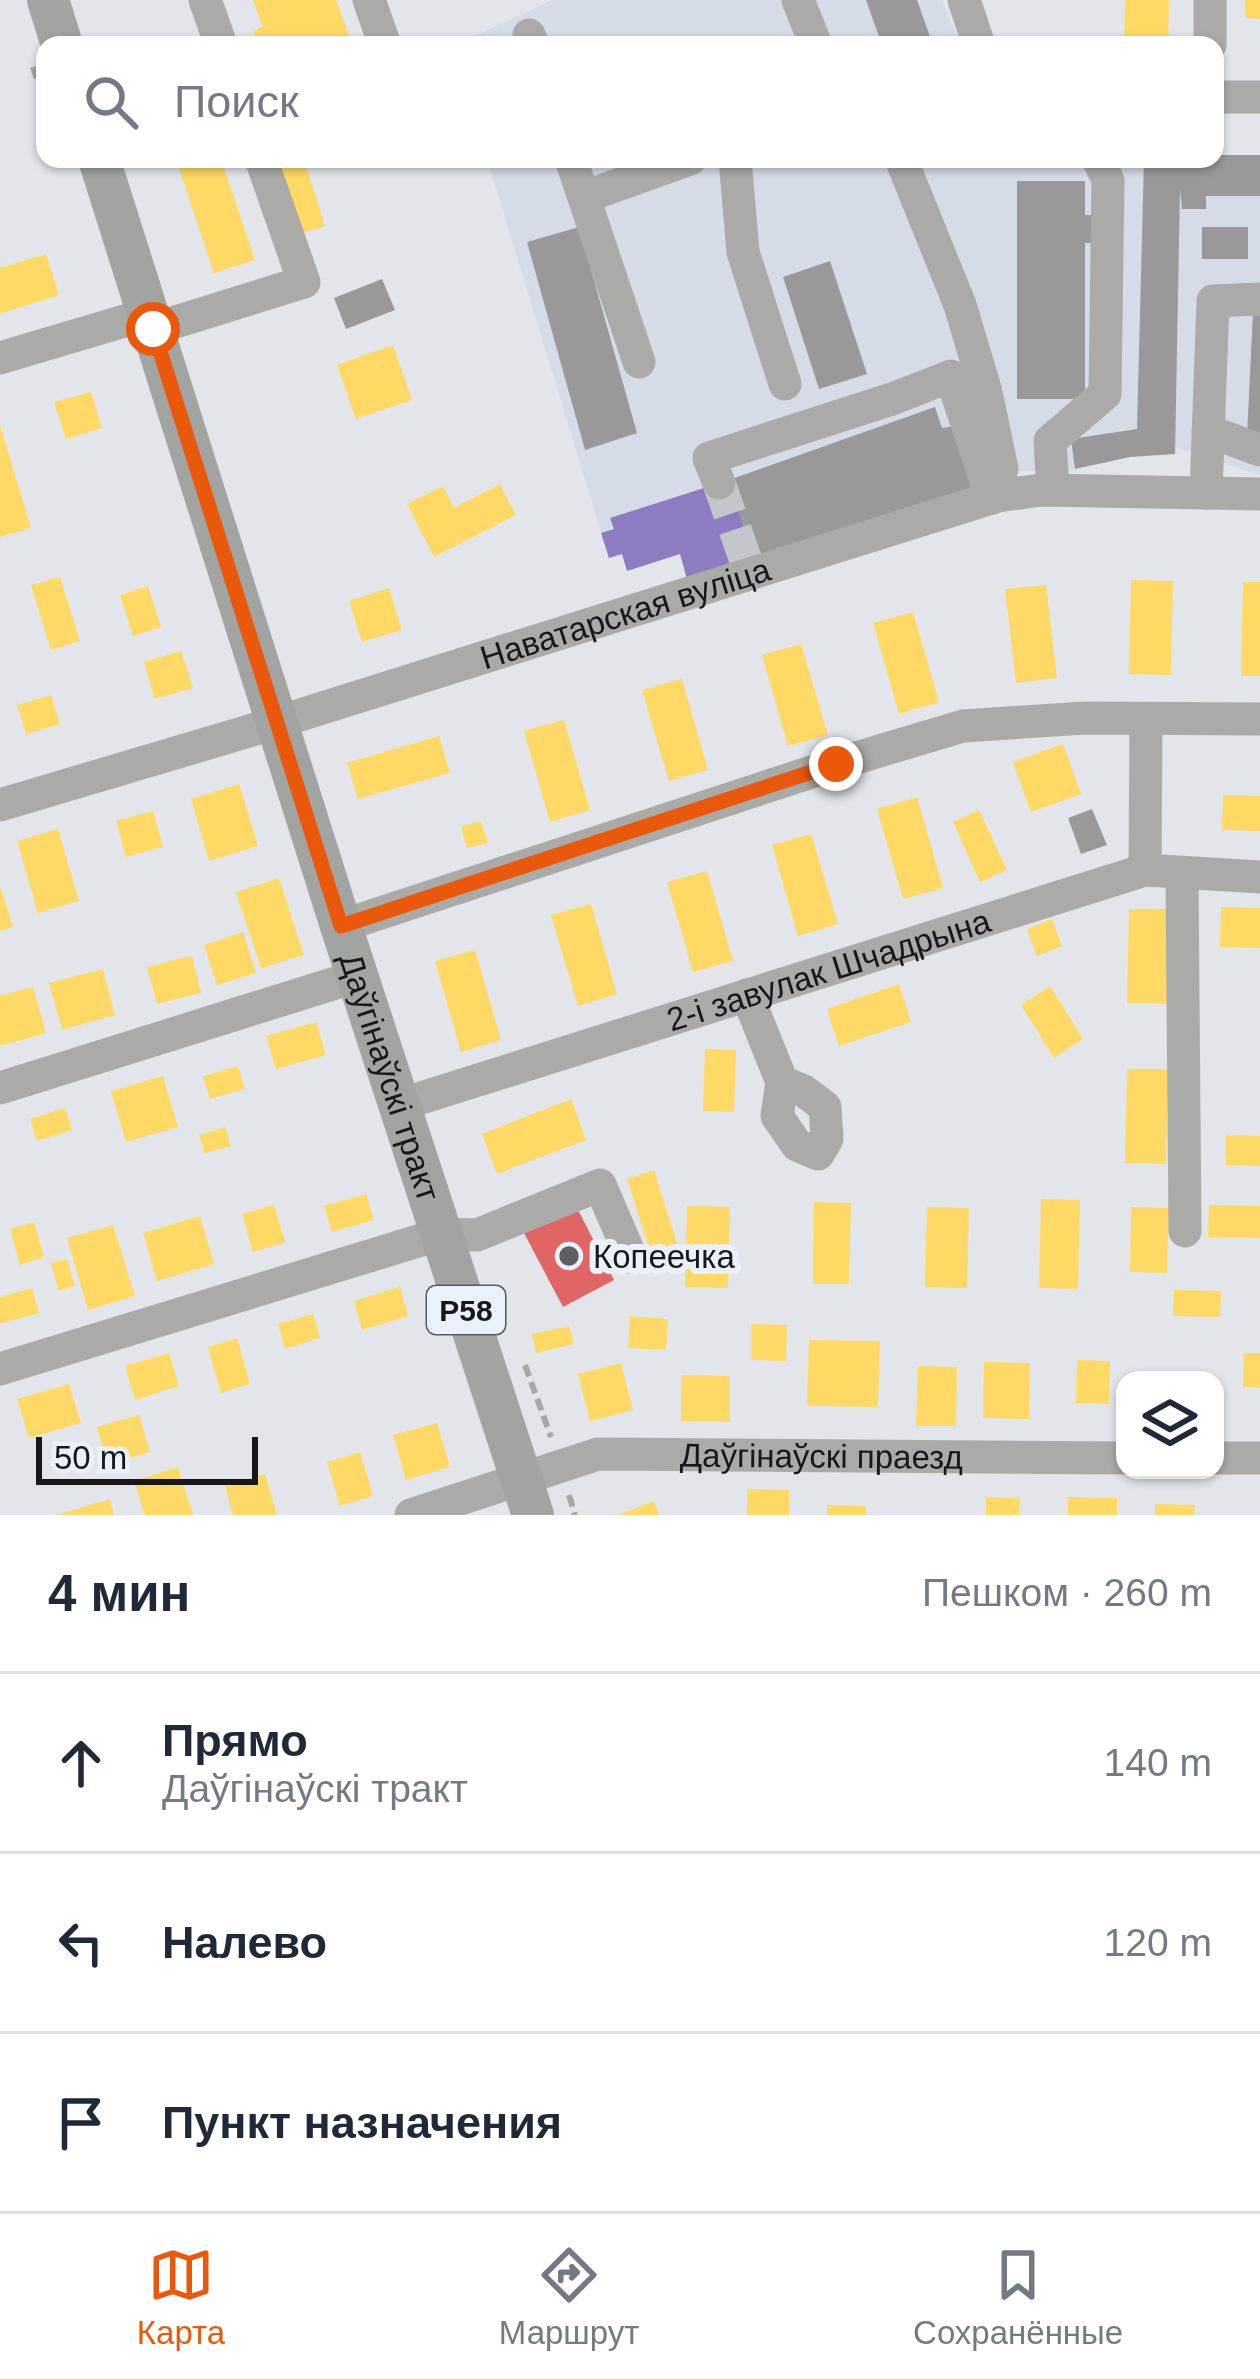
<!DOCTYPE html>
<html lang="ru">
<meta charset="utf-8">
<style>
:root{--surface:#fff;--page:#f6f6f7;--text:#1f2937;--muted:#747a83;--line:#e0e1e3;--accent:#ea580c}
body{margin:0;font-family:Arial,sans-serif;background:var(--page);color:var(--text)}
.controls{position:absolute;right:36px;bottom:36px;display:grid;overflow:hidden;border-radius:24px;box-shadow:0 3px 9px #0004}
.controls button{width:108px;height:108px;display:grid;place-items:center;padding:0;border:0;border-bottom:3px solid var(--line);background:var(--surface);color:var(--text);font:60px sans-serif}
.scale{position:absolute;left:36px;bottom:30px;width:222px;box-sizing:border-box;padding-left:12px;border:6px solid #16181b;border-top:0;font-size:33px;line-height:42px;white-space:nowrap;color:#16181b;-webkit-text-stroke:9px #ebf1fb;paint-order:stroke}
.stop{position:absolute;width:36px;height:36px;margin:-27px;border:9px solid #ea580c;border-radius:50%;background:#fff}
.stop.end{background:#ea580c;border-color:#fff;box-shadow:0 3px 12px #0008}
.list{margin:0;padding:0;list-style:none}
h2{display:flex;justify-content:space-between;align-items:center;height:156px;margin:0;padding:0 48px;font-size:51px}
h2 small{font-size:39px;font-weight:400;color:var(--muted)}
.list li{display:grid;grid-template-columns:78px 1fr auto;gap:36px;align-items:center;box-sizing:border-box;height:180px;padding:0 48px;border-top:3px solid var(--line)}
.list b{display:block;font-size:45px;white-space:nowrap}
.list p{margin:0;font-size:39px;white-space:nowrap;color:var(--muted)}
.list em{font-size:39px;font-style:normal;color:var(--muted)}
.icon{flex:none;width:66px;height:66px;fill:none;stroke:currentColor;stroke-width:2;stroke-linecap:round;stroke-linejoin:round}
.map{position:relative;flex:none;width:1260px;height:1515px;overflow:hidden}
.search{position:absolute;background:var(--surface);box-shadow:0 3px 9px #0004;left:36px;right:36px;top:36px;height:132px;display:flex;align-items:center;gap:30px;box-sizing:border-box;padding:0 42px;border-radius:24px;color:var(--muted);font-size:45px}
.sheet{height:696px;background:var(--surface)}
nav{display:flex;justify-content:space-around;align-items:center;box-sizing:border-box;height:168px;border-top:3px solid var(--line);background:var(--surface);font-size:33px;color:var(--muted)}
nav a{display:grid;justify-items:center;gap:6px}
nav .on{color:var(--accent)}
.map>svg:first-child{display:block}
.built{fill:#d5dce8}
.homes{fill:#ffd966}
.shops{fill:#e06666}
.offices{fill:#8e7cc3}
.industry{fill:#999}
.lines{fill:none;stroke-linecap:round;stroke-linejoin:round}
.minor-tunnel{stroke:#c3c6cb;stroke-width:33;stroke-dasharray:33 16;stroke-linecap:butt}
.path{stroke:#a6a8a8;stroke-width:6;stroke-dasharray:12 6;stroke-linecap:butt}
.minor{stroke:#aaaaa9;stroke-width:33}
.major{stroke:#a2a4a2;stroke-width:42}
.route{stroke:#ea580c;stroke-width:15}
.poi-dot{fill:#5d6063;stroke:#ebf1fb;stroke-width:4.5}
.labels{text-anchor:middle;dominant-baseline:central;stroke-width:12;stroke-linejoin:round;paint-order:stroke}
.shield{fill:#ebf1fb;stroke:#56595e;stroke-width:3}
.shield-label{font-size:30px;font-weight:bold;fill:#16181b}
.street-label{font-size:33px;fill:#16181b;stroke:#ebf1fb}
.poi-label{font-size:33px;fill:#16181b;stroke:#ebf1fb;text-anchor:start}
</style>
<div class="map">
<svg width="1260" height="1515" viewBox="0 0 1260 1515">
<rect width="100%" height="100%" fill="#e2e5ea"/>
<path class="built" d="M552 0H942L960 45H456Z
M1260 156V475L1176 448 1175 454 1130 457 1075 469 1010 472 993 467 687 579 680 554 627 571 622 554 609 558 487 159H1215Z"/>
<path class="homes" d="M253 0H336L350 38 331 45H259L253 31 263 27Z
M1125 0H1169L1168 45H1124Z
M1245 0H1260V19L1245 18Z
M176 159H221L255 260 214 273Z
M279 159H304L325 226 302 233Z
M46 254 59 295 0 314V268Z
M393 345 412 400 356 419 337 365Z
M91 392 102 428 66 439 54 402Z
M0 425 31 528 0 537Z
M500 484 516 515 434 557 407 504 443 486 454 508Z
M60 577 80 641 51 650 31 585Z
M1131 580 1173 581 1171 675 1129 674Z
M1243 582H1260V676H1241Z
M1046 585 1057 678 1016 683 1005 589Z
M148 586 161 627 133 636 120 595Z
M389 588 402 630 362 642 349 601Z
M913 612 939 702 899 714 873 623Z
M801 644 828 735 788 746 762 655Z
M181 651 193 688 155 699 144 662Z
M682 679 708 770 669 781 642 690Z
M51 695 60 724 26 734 17 705Z
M564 720 590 810 550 822 524 731Z
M439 736 450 773 358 799 347 763Z
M1063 744 1081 794 1031 812 1013 762Z
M239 784 258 846 209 861 191 799Z
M1223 795 1260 796V831L1222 830Z
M917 797 943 888 903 899 877 809Z
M979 810 1007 870 980 882 953 822Z
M153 811 163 847 126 857 116 821Z
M481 821 488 843 467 848 461 827Z
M58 829 79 901 38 913 17 841Z
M811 834 838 924 798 936 772 845Z
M707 871 733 961 693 972 667 882Z
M279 878 304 955 261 968 236 892Z
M0 886 13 927 0 931Z
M591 904 617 994 578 1006 551 915Z
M1221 907 1260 908V948L1220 947Z
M1129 909H1171L1169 1004 1127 1003Z
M1052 919 1062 946 1037 956 1027 929Z
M243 932 256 973 217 985 204 945Z
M475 950 501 1040 461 1052 435 961Z
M192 956 201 993 157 1004 147 967Z
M103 969 115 1015 62 1030 49 983Z
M899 984 911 1022 839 1046 827 1009Z
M1050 986 1083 1039 1054 1058 1021 1005Z
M33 987 46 1033 0 1046V996Z
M316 1022 326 1055 276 1069 266 1036Z
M705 1049 736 1050 734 1112 703 1111Z
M238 1066 245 1089 210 1099 203 1076Z
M1127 1069H1168L1166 1164 1125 1163Z
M163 1076 178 1127 126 1142 111 1091Z
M571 1099 586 1140 497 1174 482 1134Z
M65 1108 72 1130 37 1141 30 1119Z
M225 1127 231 1146 205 1153 199 1135Z
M1226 1135 1260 1136V1166L1226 1165Z
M654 1170 679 1249 652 1257 627 1179Z
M366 1194 374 1220 332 1232 324 1206Z
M1041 1199 1080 1200 1078 1289 1039 1288Z
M814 1202 851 1203 849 1284H813Z
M274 1205 285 1242 253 1252 242 1214Z
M1209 1205 1260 1206V1238L1208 1237Z
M687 1206 730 1207 728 1288 685 1287Z
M927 1207 969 1208 967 1288 925 1287Z
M1131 1207 1169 1208 1167 1273 1130 1272Z
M200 1216 214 1264 157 1281 143 1233Z
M34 1222 44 1257 20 1265 10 1229Z
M113 1225 135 1296 88 1310 67 1238Z
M67 1259 75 1286 59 1291 51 1263Z
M400 1287 408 1316 362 1330 354 1301Z
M32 1288 39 1313 0 1324V1297Z
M1174 1290 1221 1291 1220 1317 1173 1316Z
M313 1314 320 1338 285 1349 278 1324Z
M630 1316 668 1319 666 1350 628 1348Z
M751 1324 787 1325 786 1361 751 1360Z
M569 1326 574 1344 536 1353 532 1334Z
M237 1338 250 1384 221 1393 208 1347Z
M809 1340 880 1341 878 1407 807 1406Z
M169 1353 179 1386 135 1400 125 1366Z
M1244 1353H1260V1388L1243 1387Z
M1077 1360 1110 1361 1109 1404 1076 1403Z
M984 1362 1030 1363 1029 1419 983 1418Z
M621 1363 633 1410 590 1421 578 1374Z
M918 1366 957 1367 956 1426H916Z
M681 1375 730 1376V1422L681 1421Z
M69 1384 81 1423 29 1438 17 1399Z
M139 1415 150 1452 108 1464 97 1427Z
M437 1423 450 1467 406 1480 393 1435Z
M360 1452 373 1496 340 1506 327 1462Z
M178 1467 193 1515H145L134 1481Z
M265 1474 277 1515H233L225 1486Z
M747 1489 789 1490V1515H747Z
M986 1497 1020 1498 1019 1515H986Z
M1068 1497 1117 1498V1515H1068Z
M110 1499 114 1515H60V1514Z
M654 1501 659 1515H618Z
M1155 1504 1195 1505 1194 1515H1155Z
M827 1505 866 1506V1515H827Z"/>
<path class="shops" d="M576 1206 614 1280 563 1307 524 1233Z"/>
<path class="offices" d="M729 480 754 558 687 579 680 554 627 571 622 554 609 558 601 533 614 529 610 518Z"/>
<path class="industry" d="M866 0H917L933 45H882Z
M1215 155H1260V196H1206V209H1182L1180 189 1175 454 1130 457 1075 469 1071 439 1137 429 1144 159H1215Z
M1017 181H1085V215H1097V243H1085V399H1017Z
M579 227 637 433 585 450 527 242Z
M1202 227H1248V259H1202Z
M830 261 867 374 819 389 783 277Z
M382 279 395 310 346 329 334 298Z
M1253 312H1260V436H1247Z
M935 407 942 428 955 426 975 487 754 558 729 480Z
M1092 809 1107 845 1081 854 1068 818Z"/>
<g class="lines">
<path class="minor-tunnel" d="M719 483 746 561"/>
<path class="path" d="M33 67 45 103
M525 1365 551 1437
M569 1495 575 1515"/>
<g class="minor">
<path d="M205 0 221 45"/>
<path d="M369 0 385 45"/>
<path d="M798 0 816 45"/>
<path d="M964 0 979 45"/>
<path d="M1210 0V45"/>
<path d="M529 35 533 45"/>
<path d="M1215 97H1260"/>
<path d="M571 159 639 362"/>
<path d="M735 159 743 252 785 384"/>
<path d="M901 159 960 305 986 392 1002 469"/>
<path d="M584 197 690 159"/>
<path d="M153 329 304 282 261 159"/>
<path d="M0 358 148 314"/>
<path d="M1208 431 1260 450"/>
<path d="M719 483 709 458 892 399 951 376 992 498"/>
<path d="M1053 490 1050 441 1105 394 1108 180 1098 159"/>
<path d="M1206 493 1213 301 1260 299"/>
<path id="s1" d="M0 805 249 731 998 496 1041 490 1260 494"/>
<path d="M1145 870 1146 719"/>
<path d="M1182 875 1185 1231"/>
<path d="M341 926 836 764 963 726 1085 718 1260 719"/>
<path d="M747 995 782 1082 804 1091 825 1107 827 1139 818 1154 797 1145 777 1116 782 1082"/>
<path d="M0 1088 358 976"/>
<path id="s2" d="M402 1104 1145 870 1260 877"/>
<path d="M0 1369 441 1234 477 1235 600 1185 631 1257"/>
<path d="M1215 1458H1260"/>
<path id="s3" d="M411 1515 598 1454 1125 1458"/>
</g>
<g class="major">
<path d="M48 0 62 45"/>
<path id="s4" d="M99 159 341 926 533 1515"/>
</g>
</g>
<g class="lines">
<path class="route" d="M153 329 341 926 836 764"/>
</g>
<circle class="poi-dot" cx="569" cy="1256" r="12"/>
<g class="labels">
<rect class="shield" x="427" y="1286" width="78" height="48" rx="9"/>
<g class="shield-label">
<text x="466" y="1310">Р58</text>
</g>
<g class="street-label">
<text stroke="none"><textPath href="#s1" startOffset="654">Наватарская вуліца</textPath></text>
<text stroke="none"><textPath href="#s2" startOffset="447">2-і завулак Шчадрына</textPath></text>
<text stroke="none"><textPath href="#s4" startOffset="963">Даўгінаўскі тракт</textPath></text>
<text stroke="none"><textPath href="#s3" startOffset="420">Даўгінаўскі праезд</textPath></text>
</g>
<g class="poi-label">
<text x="593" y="1256">Копеечка</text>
</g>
</g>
</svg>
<div class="controls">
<button><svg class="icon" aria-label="layers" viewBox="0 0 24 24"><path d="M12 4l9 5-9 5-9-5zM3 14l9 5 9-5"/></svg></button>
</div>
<div class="scale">50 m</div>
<div class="stop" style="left:153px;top:329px"></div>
<div class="stop end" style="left:836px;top:764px"></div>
<div class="search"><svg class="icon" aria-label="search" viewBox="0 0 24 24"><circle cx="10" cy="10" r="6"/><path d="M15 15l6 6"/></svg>Поиск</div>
</div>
<section class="sheet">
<h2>4 мин<small>Пешком · 260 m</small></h2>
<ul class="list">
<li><svg class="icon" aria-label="ahead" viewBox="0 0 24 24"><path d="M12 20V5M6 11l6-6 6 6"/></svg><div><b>Прямо</b><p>Даўгінаўскі тракт</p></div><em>140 m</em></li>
<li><svg class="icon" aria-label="left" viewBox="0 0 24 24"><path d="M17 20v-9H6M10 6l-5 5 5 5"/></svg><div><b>Налево</b></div><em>120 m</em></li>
<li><svg class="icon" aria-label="arrive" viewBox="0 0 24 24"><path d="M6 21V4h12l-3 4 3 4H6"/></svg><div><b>Пункт назначения</b></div></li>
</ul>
</section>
<nav>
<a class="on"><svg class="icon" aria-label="map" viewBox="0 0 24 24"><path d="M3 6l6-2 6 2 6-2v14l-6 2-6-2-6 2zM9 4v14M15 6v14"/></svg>Карта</a>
<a><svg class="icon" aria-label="directions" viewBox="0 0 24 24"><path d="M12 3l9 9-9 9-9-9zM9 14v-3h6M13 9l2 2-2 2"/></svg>Маршрут</a>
<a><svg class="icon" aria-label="saved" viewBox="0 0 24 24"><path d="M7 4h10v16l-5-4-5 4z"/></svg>Сохранённые</a>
</nav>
